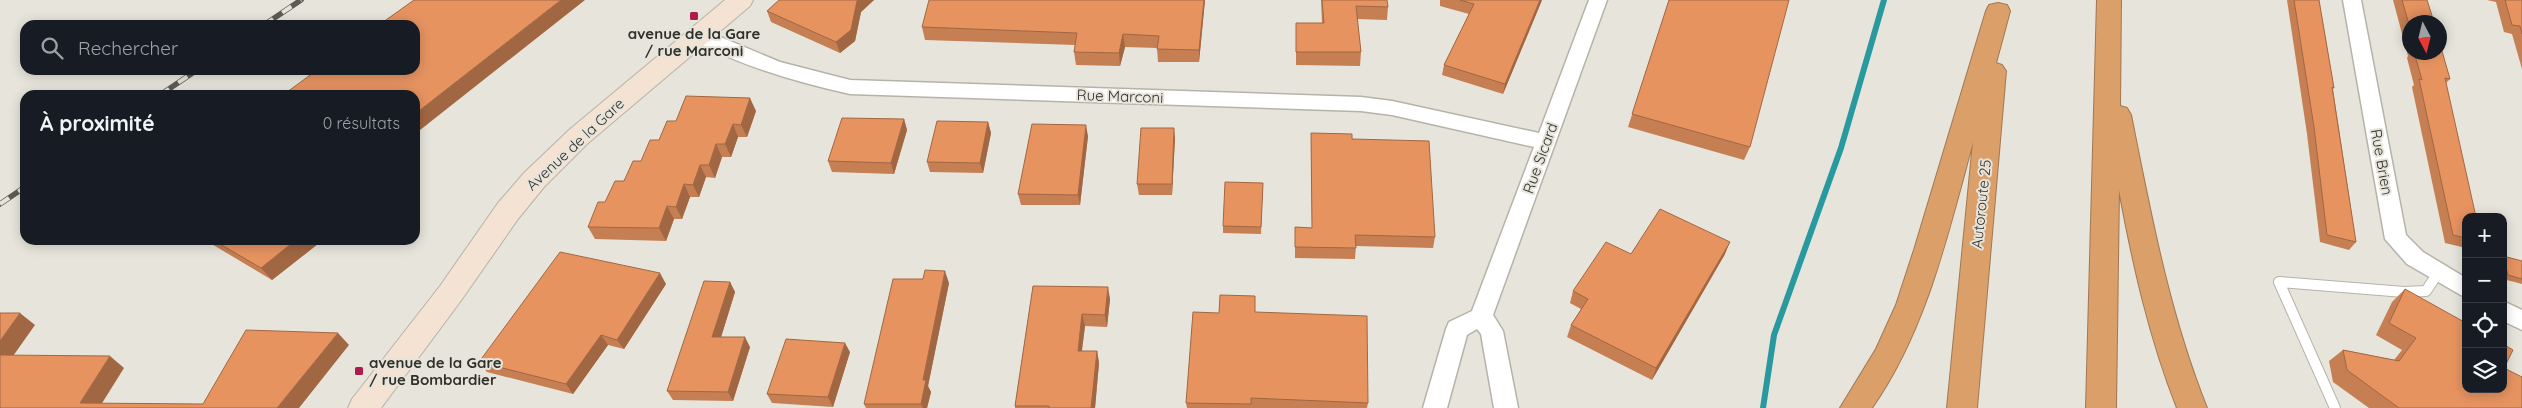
<!DOCTYPE html>
<html lang="fr">
<meta charset="utf-8">
<style>
:root{--surface:#171b24;--page:#242831;--text:#f1f3f6;--muted:#9ea1a6;--line:#363941}
body{margin:0;font-family:Quicksand,sans-serif;background:var(--page);color:var(--text)}
.controls{position:absolute;right:15px;bottom:15px;display:grid;overflow:hidden;border-radius:10px;box-shadow:0 2px 12px #0003}
.controls button{width:45px;height:45px;display:grid;place-items:center;padding:0;border:0;border-bottom:1px solid var(--line);background:var(--surface);color:var(--text);font:25px sans-serif}
.compass{position:absolute;left:2402px;top:15px;width:45px;height:45px;border-radius:50%;background:var(--surface);box-shadow:0 2px 12px #0003;rotate:173deg}
.list{margin:0;padding:0;list-style:none}
h2{display:flex;justify-content:space-between;align-items:center;height:65px;margin:0;padding:0 20px;font-size:21px}
h2 small{font-size:16px;font-weight:400;color:var(--muted)}
.icon{flex:none;width:28px;height:28px;fill:none;stroke:currentColor;stroke-width:2;stroke-linecap:round;stroke-linejoin:round}
.map{position:relative;flex:none;width:2522px;height:408px;overflow:hidden}
.search{position:absolute;background:var(--surface);box-shadow:0 2px 12px #0003;left:20px;top:20px;width:400px;height:55px;display:flex;align-items:center;gap:12px;box-sizing:border-box;padding:0 18px;border-radius:15px;color:var(--muted);font-size:19px}
.panel{position:absolute;background:var(--surface);box-shadow:0 2px 12px #0003;left:20px;top:90px;width:400px;height:155px;border-radius:15px}
.map>svg:first-child{display:block}
.lines{fill:none;stroke-linecap:round;stroke-linejoin:round}
.stream{stroke:#28999f;stroke-width:6}
.lane-casing{stroke:#b5b3a9;stroke-width:12}
.street-casing{stroke:#b5b3a9;stroke-width:3}
.secondary-casing{stroke:#b5b3a9;stroke-width:2}
.highway-casing{stroke:#a07854;stroke-width:2}
.lane{stroke:#fff;stroke-width:10}
.street{fill:#fff;fill-rule:evenodd}
.secondary{fill:#f4e2d2;fill-rule:evenodd}
.highway{fill:#db9f69;fill-rule:evenodd}
.rail-casing{stroke:#5c5c55;stroke-width:5.5}
.rail{stroke:#e7e5db;stroke-width:4;stroke-dasharray:11;stroke-linecap:butt}
.wall{fill:#c67e53}
.shaded-wall{fill:#a16743}
.building{fill:#e69360;stroke:#a16743}
.poi-dot{fill:#ae1c4c;stroke:#e7e5db;stroke-width:2}
.labels{text-anchor:middle;dominant-baseline:central;stroke-width:4;stroke-linejoin:round;paint-order:stroke}
.poi-label{font-size:15px;font-weight:bold;fill:#31312c;stroke:#e7e5db}
.street-label{font-size:15px;fill:#31312c;stroke:#e7e5db}
</style>
<div class="map">
<svg width="2522" height="408" viewBox="0 0 2522 408">
<rect width="100%" height="100%" fill="#e7e5db"/>
<g class="lines">
<path class="stream" d="M1763 408 1774 335 1841 148 1884 0"/>
<defs>
<path id="lane" d="M2335 408 2279 282 2404 292 2426 291 2438 273"/>
<path id="street" d="M1589 0H1607L1493 315 1503 331 1518 408H1494L1481 334 1477 329 1467 335 1447 408H1423L1446 329 1449 322 1472 311 1534 147 1392 115 1361 111 850 94C795 82 742 66 692 40L689 35 692 30 699 28 780 62 850 80 1361 97 1392 101 1539 133Z
M2343 0H2361L2406 235 2423 252 2466 278V298L2407 264 2385 239Z
M2503 301 2522 310V330L2503 321Z"/>
<path id="secondary" d="M725 0H753L750 6 587 144 544 187 518 219 460 302 381 408H348L352 399 440 286 498 203 524 173 569 130Z"/>
<path id="highway" d="M2097 0H2121L2120 106 2127 108 2131 115C2151 215 2169 313 2207 408H2177C2149 337 2133 265 2119 190L2116 408H2086Z
M1998 3 2007 5 2010 11 1996 63 2002 65 2006 71 1977 408H1947L1973 142C1948 233 1927 329 1872 408H1840L1876 349 1896 305 1914 250 1986 11 1989 5Z"/>
</defs>
<use href="#lane" class="lane-casing"/>
<use href="#street" class="street-casing"/>
<use href="#secondary" class="secondary-casing"/>
<use href="#highway" class="highway-casing"/>
<use href="#lane" class="lane"/>
<use href="#street" class="street"/>
<use href="#secondary" class="secondary"/>
<use href="#highway" class="highway"/>
<defs>
<path id="rail" d="M264 25 301 0
M160 95 197 70
M0 204 25 187"/>
</defs>
<use href="#rail" class="rail-casing"/>
<use href="#rail" class="rail"/>
</g>
<path class="wall" d="M779 0H874L861 12 855 41 840 53 771 22 767 11Z
M1205 0 1199 62H1158L1157 48 1125 47 1120 66 1076 65 1074 52 1075 45 925 40 922 27Z
M1321 0H1387L1388 7 1387 20 1357 19 1361 52 1360 66 1296 65V23H1322Z
M1440 0H1542L1503 94 1442 75 1444 65 1469 14 1440 6Z
M1669 0 1750 147 1744 160 1628 127Z
M2287 0H2319L2334 88 2333 89 2356 242 2349 250 2320 242 2307 134Z
M2393 0H2427L2410 22V52H2440L2450 79 2446 83 2466 217V248L2445 243 2412 87 2414 85 2407 58 2408 56Z
M2487 0H2522V69L2512 34 2504 32 2496 2Z
M756 111 747 137H738L731 157H722L715 178 706 177 699 197H690L682 219H674L666 241 595 239 588 227 605 202 659 140Z
M904 119 907 130 894 174 832 172 828 161Z
M988 122 991 133 983 173 930 172 927 162Z
M1311 133 1352 139 1435 237 1433 248 1356 246 1355 259 1295 258V227L1312 228Z
M1088 136 1080 205H1021L1018 194Z
M1175 138 1172 195H1139L1137 184Z
M1263 183 1261 234 1223 233V226Z
M205 240H323L272 280Z
M1631 254H1725L1652 380 1567 337 1571 325 1581 309 1570 303 1573 291Z
M2503 256 2522 261V284L2503 279Z
M730 282 735 292 721 337 750 347 733 401 673 400 667 391Z
M949 283 928 386 931 392 927 408H866L864 404Z
M666 284 624 349 608 345 573 394 487 372 479 362Z
M1033 286 1110 299 1107 327 1085 326 1082 351H1097L1099 363 1095 408H1015V406Z
M2405 289 2504 368 2522 408H2369L2333 382 2329 361 2343 350 2394 360 2402 350 2376 335 2392 302Z
M1255 312 1368 403 1367 408H1187L1186 403 1219 313Z
M850 352 833 407 772 403 767 394Z"/>
<path class="shaded-wall" d="M561 0H585L415 134V114Z
M858 0H874L861 12 855 41 840 53 836 42Z
M1204 0H1205L1199 62V50Z
M1540 0H1542L1503 94 1505 84Z
M1123 34 1125 47 1120 66 1119 53Z
M750 98 756 111 747 137 741 125Z
M904 119 907 130 894 174 891 163Z
M988 122 991 133 983 173 980 163Z
M733 124 738 137 731 157 725 144Z
M1086 125 1088 136 1080 205 1078 195Z
M1174 128 1175 138 1172 195V184Z
M716 144 722 157 715 178 709 165Z
M700 165 706 177 699 197 693 185Z
M684 184 690 197 682 219 676 207Z
M667 206 674 219 666 241 659 228Z
M296 240H323L272 280 261 268Z
M1730 242 1725 254 1652 380 1656 368Z
M945 271 949 283 928 386 931 392 927 408H923L921 404 923 380Z
M660 273 666 284 624 349 617 340Z
M730 282 735 292 718 347 712 337Z
M1108 287 1110 299 1107 327 1105 315Z
M20 313 35 325 6 366 0 362V341Z
M1082 314 1085 326 1080 363 1078 351Z
M338 333 349 345 299 408H277Z
M601 335 608 345 573 394 566 384Z
M745 337 750 347 733 401 728 392Z
M845 343 850 352 833 407 828 397Z
M1097 351 1099 363 1095 408H1091Z
M110 356 124 368 99 408 80 403Z"/>
<path class="building" d="M414 0H561L415 114V95H283L317 70H415V25H379Z
M779 0H858L857 1 851 30 836 42 767 11Z
M929 0H1204L1199 50 1157 49 1159 36 1123 34 1119 53 1074 52 1077 33 922 27Z
M1322 0H1387L1388 7 1356 6 1361 52H1296V23H1324Z
M1460 0H1540L1505 84 1444 65 1474 4Z
M1669 0H1789L1750 147 1632 114Z
M2294 0H2319L2334 88 2332 87 2356 242 2327 235 2314 127Z
M2402 0H2427L2434 22H2410V28Z
M2505 0H2522V34L2520 26 2512 25Z
M2440 44 2450 79 2445 78 2476 217H2466V238L2453 235 2419 79 2422 80 2414 52H2440Z
M686 96 750 98 741 125 733 124 725 144H716L709 165H700L693 185 684 184 676 207 667 206 659 228 588 227 598 202H605L615 181H624L633 161H641L650 140H659L667 121H676Z
M842 118 904 119 891 163 828 161Z
M937 121 988 122 980 163 927 162Z
M1032 124 1086 125 1078 195 1018 194Z
M1141 128H1174L1172 184H1137Z
M1311 133 1352 134V139L1429 141 1435 237 1355 235 1356 248 1295 247V227L1312 228Z
M1225 182 1263 183 1261 227 1223 226Z
M1660 209 1730 242 1656 368 1571 325 1588 299 1573 291 1606 242 1631 254Z
M213 240H296L261 268Z
M560 252 660 273 617 340 601 335 566 384 479 362Z
M2503 256 2522 261V279L2508 275Z
M925 270 945 271 923 380H926L921 404H864L893 279H923Z
M704 281 730 282 712 337H745L728 392 667 391Z
M1033 286 1108 287 1105 315 1082 314 1078 351H1097L1091 408H1049V406H1015Z
M2405 289 2466 323V389H2503V344L2513 350 2504 368 2522 377V408H2399L2347 370 2343 350 2399 361 2416 338 2389 323Z
M1220 295 1255 296V312L1367 316 1368 403 1251 398V404L1186 403 1193 312 1219 313Z
M0 313H20L0 341Z
M246 330 338 333 277 408H0V355L110 356 80 403 203 404Z
M786 339 845 343 828 397 767 394Z"/>
<g class="poi-dot">
<rect x="689" y="11" width="10" height="10" rx="2.5"/>
<rect x="354" y="366" width="10" height="10" rx="2.5"/>
</g>
<g class="labels">
<g class="poi-label">
<text x="694" y="33">avenue de la Gare<tspan x="694" dy="17">/ rue Marconi</tspan></text>
<text x="369" y="362" text-anchor="start">avenue de la Gare<tspan x="369" dy="17">/ rue Bombardier</tspan></text>
</g>
<g class="street-label">
<text transform="translate(1120 96) rotate(2)">Rue Marconi</text>
<text transform="translate(575 144) rotate(-43)">Avenue de la Gare</text>
<text transform="translate(1540 158) rotate(-70)">Rue Sicard</text>
<text transform="translate(2382 162) rotate(80)">Rue Brien</text>
<text transform="translate(1981 204) rotate(-84)">Autoroute 25</text>
</g>
</g>
</svg>
<div class="controls">
<button>+</button>
<button>−</button>
<button><svg class="icon" aria-label="locate" viewBox="0 0 24 24"><circle cx="12" cy="12" r="6"/><path d="M12 2v4M12 18v4M2 12h4M18 12h4"/></svg></button>
<button><svg class="icon" aria-label="layers" viewBox="0 0 24 24"><path d="M12 4l9 5-9 5-9-5zM3 14l9 5 9-5"/></svg></button>
</div>
<svg class="compass" viewBox="-18 -18 36 36"><path d="M0-13l5 13h-10z" fill="#e53935"/><path d="M0 13l5-13h-10z" fill="#9ea1a6"/></svg>
<div class="search"><svg class="icon" aria-label="search" viewBox="0 0 24 24"><circle cx="10" cy="10" r="6"/><path d="M15 15l6 6"/></svg>Rechercher</div>
<section class="panel">
<h2>À proximité<small>0 résultats</small></h2>
<ul class="list">
</ul>
</section>
</div>
